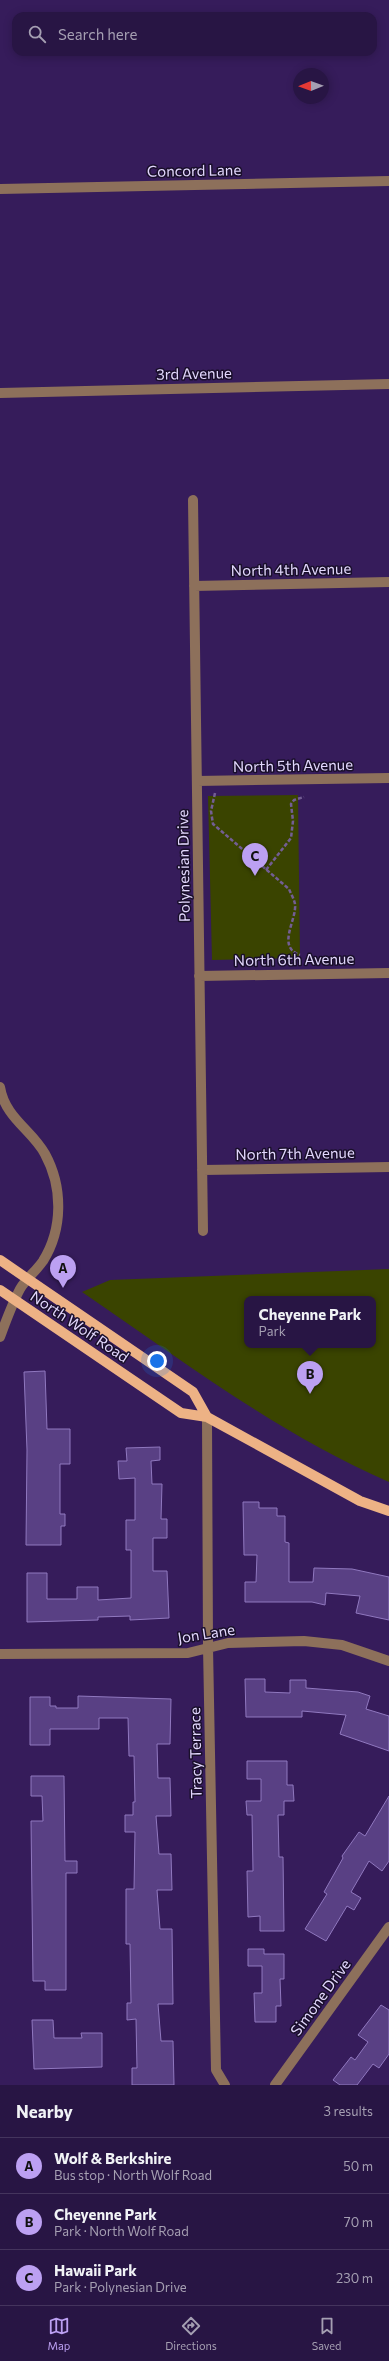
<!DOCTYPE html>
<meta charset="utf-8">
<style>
:root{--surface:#281544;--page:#301e4b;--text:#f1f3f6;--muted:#a59fb2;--line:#44345d;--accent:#bca0f2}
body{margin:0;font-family:Commissioner,sans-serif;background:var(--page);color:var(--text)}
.compass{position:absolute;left:293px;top:68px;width:36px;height:36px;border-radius:50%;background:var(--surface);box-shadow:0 2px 10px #0003;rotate:269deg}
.you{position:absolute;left:157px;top:1361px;width:14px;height:14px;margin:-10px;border:3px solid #fff;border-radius:50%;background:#1a73e8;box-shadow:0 0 0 6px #1a73e833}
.badge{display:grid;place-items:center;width:26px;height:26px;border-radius:50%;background:var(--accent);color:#111;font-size:13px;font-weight:700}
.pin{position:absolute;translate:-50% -33px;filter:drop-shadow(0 1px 2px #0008)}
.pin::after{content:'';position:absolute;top:21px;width:14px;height:12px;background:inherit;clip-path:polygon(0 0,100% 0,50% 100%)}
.popup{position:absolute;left:244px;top:1296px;width:132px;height:52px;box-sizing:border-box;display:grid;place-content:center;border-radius:8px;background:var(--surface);filter:drop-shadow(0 1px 3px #0005);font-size:13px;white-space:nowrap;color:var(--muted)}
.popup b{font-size:15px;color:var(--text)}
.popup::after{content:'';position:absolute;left:50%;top:100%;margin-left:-8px;border:8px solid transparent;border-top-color:var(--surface)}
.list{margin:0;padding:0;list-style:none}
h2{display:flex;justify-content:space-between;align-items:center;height:52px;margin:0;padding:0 16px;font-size:17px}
h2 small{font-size:13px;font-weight:400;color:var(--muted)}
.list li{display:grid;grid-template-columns:26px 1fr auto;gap:12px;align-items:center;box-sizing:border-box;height:56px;padding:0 16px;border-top:1px solid var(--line)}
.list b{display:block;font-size:15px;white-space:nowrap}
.list p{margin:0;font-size:13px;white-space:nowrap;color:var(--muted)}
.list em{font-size:13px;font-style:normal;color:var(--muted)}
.icon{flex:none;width:22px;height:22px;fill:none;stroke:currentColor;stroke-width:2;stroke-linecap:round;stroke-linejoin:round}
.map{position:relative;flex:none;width:389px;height:2085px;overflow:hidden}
.search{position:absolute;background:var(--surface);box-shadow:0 2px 10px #0003;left:12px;right:12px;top:12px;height:44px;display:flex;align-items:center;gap:10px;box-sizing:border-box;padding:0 14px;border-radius:12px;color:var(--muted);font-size:15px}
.sheet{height:220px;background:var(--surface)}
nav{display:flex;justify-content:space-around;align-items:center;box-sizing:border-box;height:56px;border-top:1px solid var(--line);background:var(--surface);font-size:11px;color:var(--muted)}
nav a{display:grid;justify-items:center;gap:2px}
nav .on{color:var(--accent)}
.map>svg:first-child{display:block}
.green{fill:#3a4400;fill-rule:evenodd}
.building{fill:#594084;stroke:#9078bf}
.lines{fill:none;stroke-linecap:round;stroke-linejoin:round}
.path{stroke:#735e94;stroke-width:2.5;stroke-dasharray:4 2;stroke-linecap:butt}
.minor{stroke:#8d705b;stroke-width:10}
.major{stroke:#edb285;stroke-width:10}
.labels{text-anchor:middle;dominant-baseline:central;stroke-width:3;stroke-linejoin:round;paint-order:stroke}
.street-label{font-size:15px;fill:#e2d7fd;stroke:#190f2a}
</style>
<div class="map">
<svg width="389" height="2085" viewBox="0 0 389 2085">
<rect width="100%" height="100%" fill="#361c5b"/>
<path class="green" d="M298 795 300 958 212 960 208 796Z
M389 1269V1482C278 1434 182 1360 82 1292L110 1280ZM247 1299H373V1345H247Z"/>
<path class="building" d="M45 1371 47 1429H70V1464H60V1514H65V1526H61V1545H26L27 1450 24 1372Z
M160 1447V1460L151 1461 152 1484H162L161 1519H167V1538H153V1571H167L169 1618 130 1620V1616L98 1617V1620L27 1622V1573H47V1599H77V1587H98V1600L131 1598V1550H126V1520H135V1478L119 1479 118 1461H127L126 1448Z
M243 1502H259V1508H277V1516H285V1542L289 1543V1582H313L314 1568 352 1569 389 1577V1620L356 1613 360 1596 326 1593 325 1605 312 1602H245V1582H256L257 1555H244Z
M245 1679H265V1692L290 1693V1680H306V1688L358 1692 370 1696 366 1709 389 1716V1751L340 1734 346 1715 302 1711V1717H246Z
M78 1696 171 1699 170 1744H157L158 1778H170L171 1816H156L159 1854H171L172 1890H157L160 1929H172L173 2004H158L161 2041H173L174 2085H132V2068H137L136 2019 127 2020V2003H131L130 1944H126V1889H134L135 1832H125V1815H133V1802H135L134 1756H129L128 1718H99V1729H50V1745H30V1697H50V1706H56V1708H78Z
M247 1761H287V1785H293L294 1801H284V1815H278L279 1857H283L284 1931H260V1916L248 1917 247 1871H253L252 1815H247L246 1801H261V1779H247Z
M31 1776H64L65 1861H77V1873H66V1990H45V1981H33L31 1821H43L42 1796H31Z
M389 1796V1861L382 1871 369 1861 351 1892 361 1898 354 1910 347 1906 326 1941 305 1929 327 1894 324 1892 343 1858 342 1856 359 1832 365 1836Z
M248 1949H264V1954H284V1979H280L281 2006H276V2022H255L254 1993H262V1966H248Z
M381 2005 389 2010V2054L379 2068 373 2064 357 2085H340L333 2080 351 2057 355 2060 368 2042 358 2035Z
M32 2020H53L54 2038H82L81 2033H102V2067L34 2069Z"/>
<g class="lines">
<path class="path" d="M215 793 211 811 213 824 289 889C291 894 294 899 295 904 297 920 276 947 300 955
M266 870 291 838 293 821 291 804 294 800 304 797"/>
<path class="minor" d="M0 189 389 181
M0 393 389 384
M193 500 203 1231
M194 586 389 582
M197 781 389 778
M199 976 389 973
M0 1087C5 1118 32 1130 45 1154 63 1187 63 1229 43 1261 36 1271 26 1279 20 1289 12 1304 6 1321 0 1337
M202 1170 389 1167
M207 1417 208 1647 216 2070 225 2085
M0 1654 188 1653 228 1643 304 1641 342 1645 389 1661
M275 2085 389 1927"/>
<path class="major" d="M0 1260 193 1392 207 1417
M0 1290 181 1413 207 1417 360 1501 389 1511"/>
</g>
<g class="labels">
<g class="street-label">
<text transform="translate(194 170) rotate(-1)">Concord Lane</text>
<text transform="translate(194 373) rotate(-1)">3rd Avenue</text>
<text transform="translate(291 569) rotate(-1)">North 4th Avenue</text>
<text transform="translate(293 765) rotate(-1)">North 5th Avenue</text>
<text transform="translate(183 866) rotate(-91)">Polynesian Drive</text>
<text transform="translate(294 959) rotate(-1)">North 6th Avenue</text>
<text transform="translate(295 1153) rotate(-1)">North 7th Avenue</text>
<text transform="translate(80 1326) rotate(34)">North Wolf Road</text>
<text transform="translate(206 1633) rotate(-9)">Jon Lane</text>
<text transform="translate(195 1753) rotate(-91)">Tracy Terrace</text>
<text transform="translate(320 1997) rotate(-54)">Simone Drive</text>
</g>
</g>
</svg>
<svg class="compass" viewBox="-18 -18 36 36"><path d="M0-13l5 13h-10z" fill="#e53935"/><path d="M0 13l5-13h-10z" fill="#a59fb2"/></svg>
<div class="you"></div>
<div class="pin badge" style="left:63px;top:1288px">A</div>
<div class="pin badge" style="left:310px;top:1394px">B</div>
<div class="popup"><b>Cheyenne Park</b>Park</div>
<div class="pin badge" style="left:255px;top:876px">C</div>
<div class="search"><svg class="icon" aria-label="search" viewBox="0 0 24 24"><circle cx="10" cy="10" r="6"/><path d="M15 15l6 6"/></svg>Search here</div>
</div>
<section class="sheet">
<h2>Nearby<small>3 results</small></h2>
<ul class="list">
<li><span class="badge">A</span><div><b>Wolf &amp; Berkshire</b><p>Bus stop · North Wolf Road</p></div><em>50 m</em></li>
<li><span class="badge">B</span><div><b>Cheyenne Park</b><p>Park · North Wolf Road</p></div><em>70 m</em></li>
<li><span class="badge">C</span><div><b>Hawaii Park</b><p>Park · Polynesian Drive</p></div><em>230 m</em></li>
</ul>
</section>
<nav>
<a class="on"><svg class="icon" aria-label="map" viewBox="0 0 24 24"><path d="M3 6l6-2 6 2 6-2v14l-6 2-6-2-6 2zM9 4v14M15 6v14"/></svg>Map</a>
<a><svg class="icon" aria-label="directions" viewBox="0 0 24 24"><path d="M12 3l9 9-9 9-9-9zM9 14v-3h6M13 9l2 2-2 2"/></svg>Directions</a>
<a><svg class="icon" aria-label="saved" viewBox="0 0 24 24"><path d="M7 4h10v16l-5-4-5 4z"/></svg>Saved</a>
</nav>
